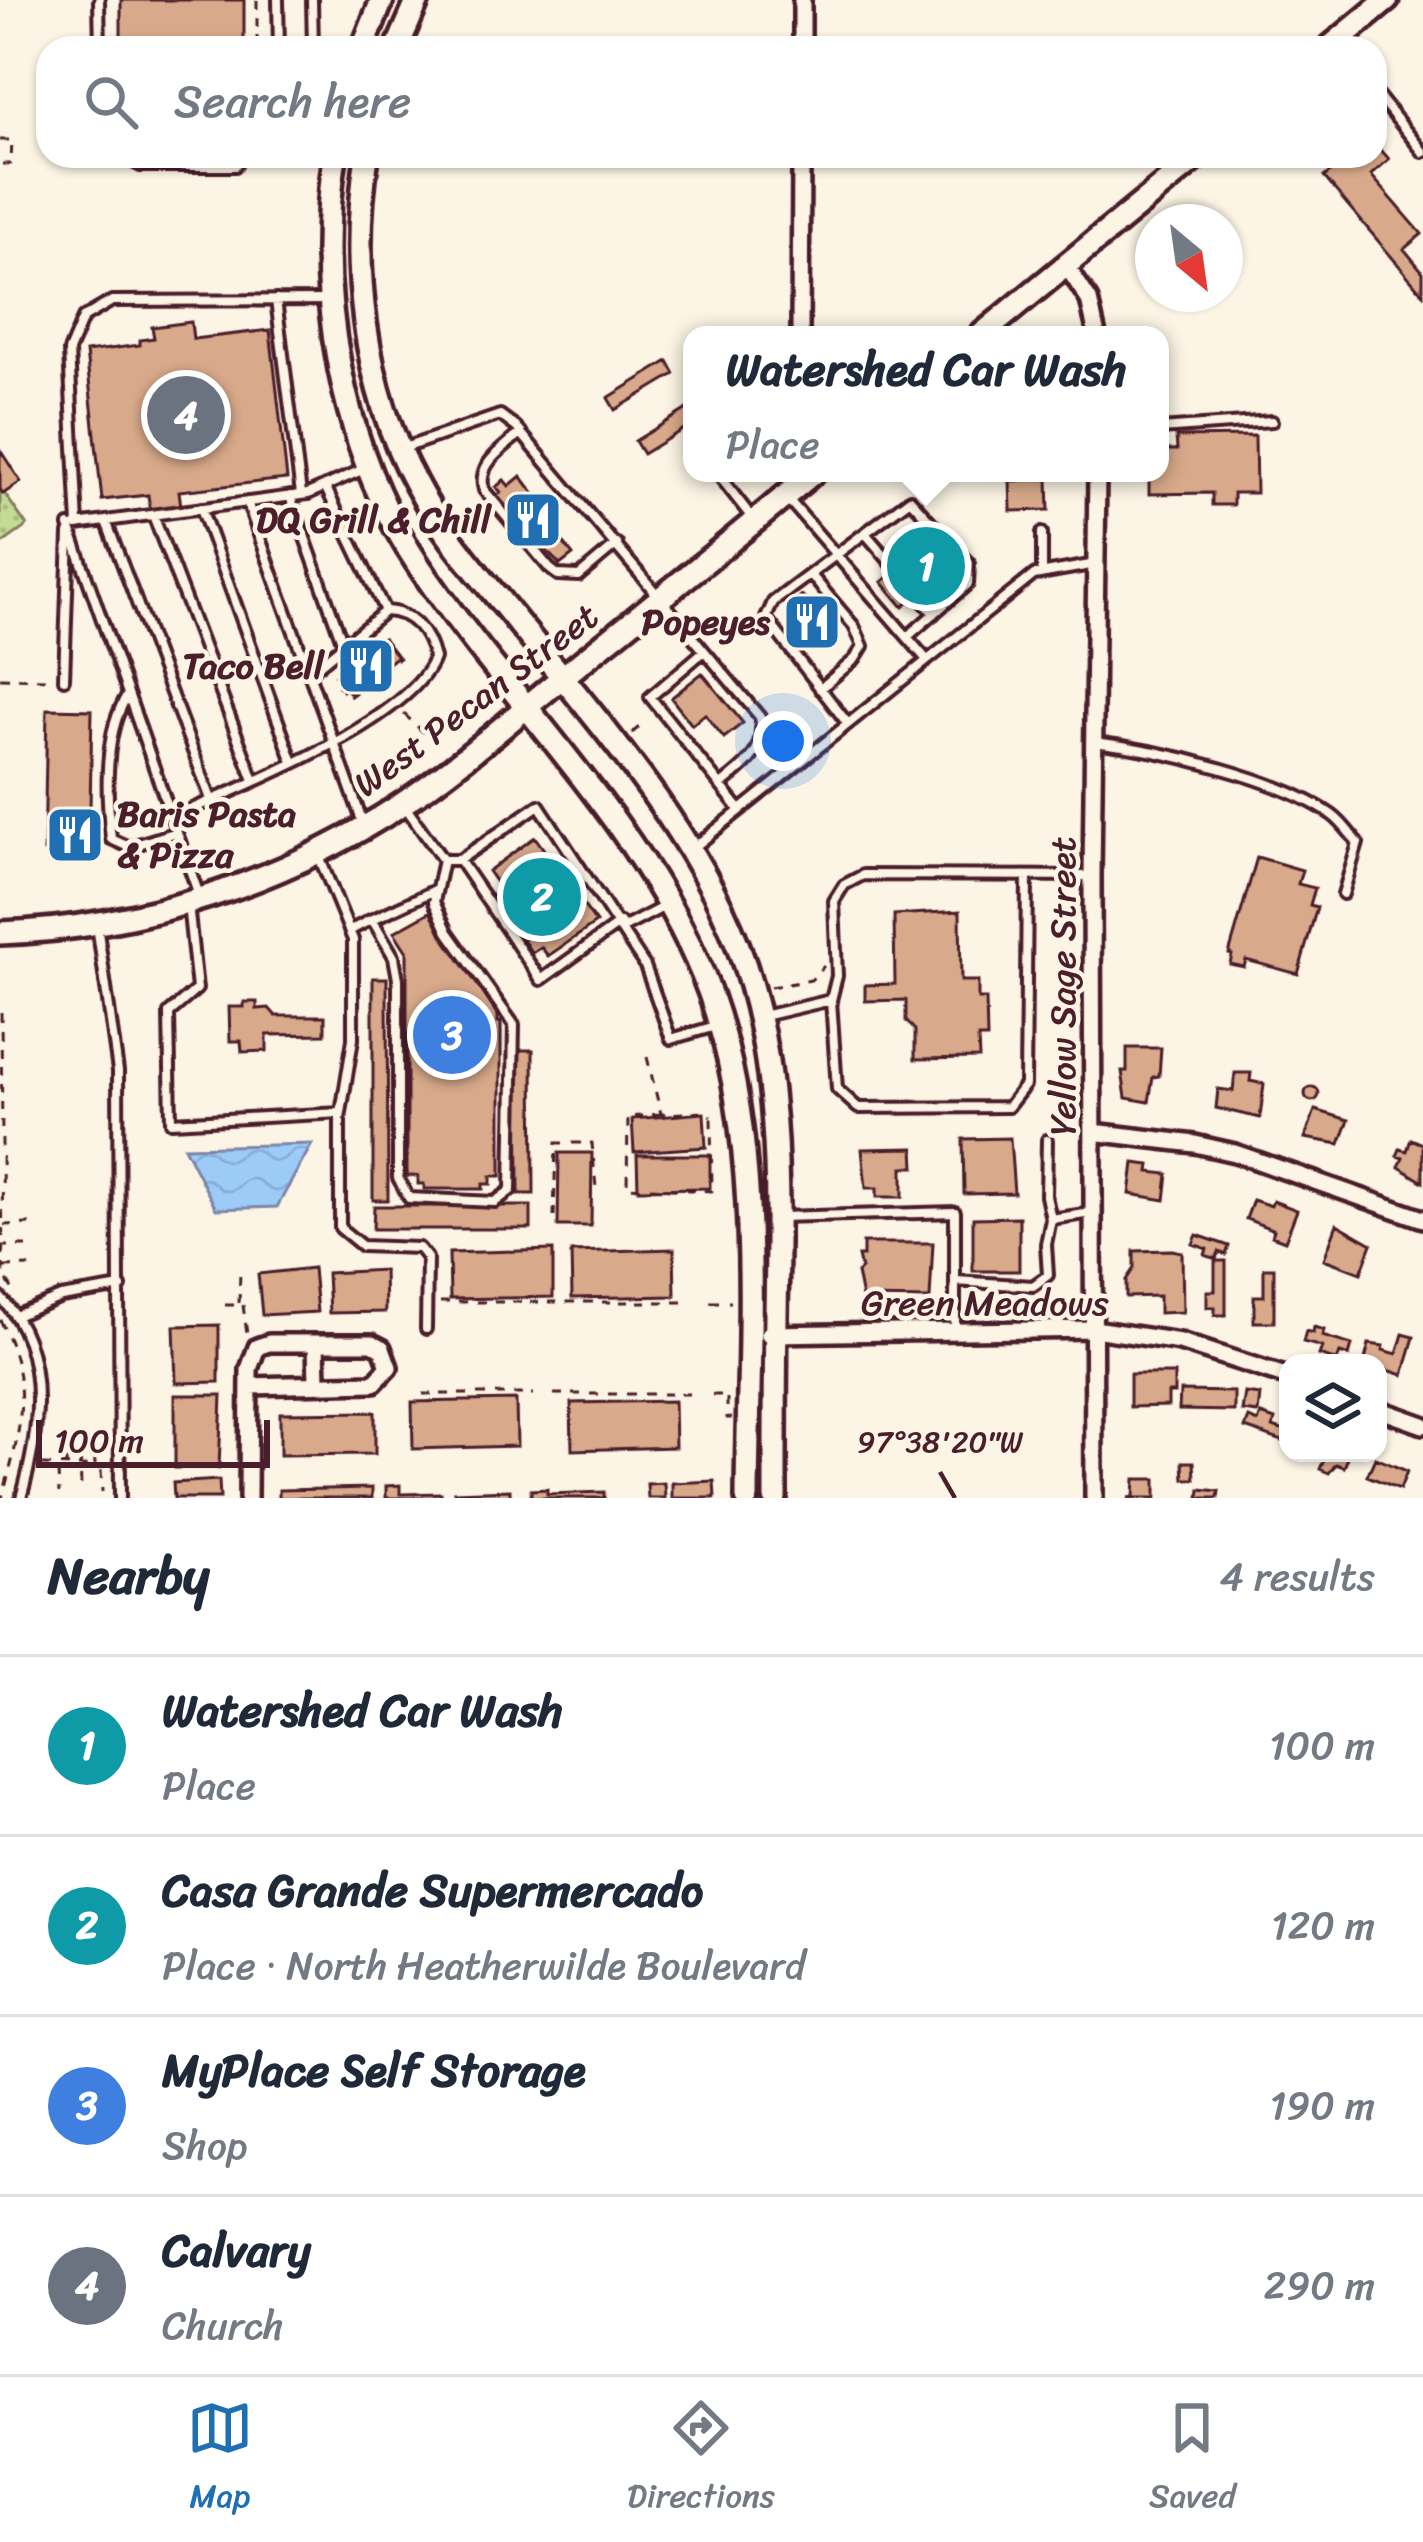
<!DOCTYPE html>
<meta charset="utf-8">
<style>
:root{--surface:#fff;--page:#f2f2f3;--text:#1f2937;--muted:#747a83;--line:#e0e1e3;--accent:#1f6fb2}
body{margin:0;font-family:Sriracha,sans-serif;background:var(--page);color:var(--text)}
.controls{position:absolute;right:36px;bottom:36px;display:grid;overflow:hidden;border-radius:24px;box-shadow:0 3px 9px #0004}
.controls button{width:108px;height:108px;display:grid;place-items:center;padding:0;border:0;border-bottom:3px solid var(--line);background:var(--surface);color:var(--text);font:60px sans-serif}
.compass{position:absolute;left:1135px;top:204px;width:108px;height:108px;border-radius:50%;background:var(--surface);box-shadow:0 3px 9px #0004;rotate:151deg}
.scale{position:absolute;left:36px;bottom:30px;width:234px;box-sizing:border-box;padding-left:12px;border:6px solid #4a1f2b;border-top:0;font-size:33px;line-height:42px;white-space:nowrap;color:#4a1f2b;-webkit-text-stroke:9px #fcf5e5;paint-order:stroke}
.you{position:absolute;left:783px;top:741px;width:42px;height:42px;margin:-30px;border:9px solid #fff;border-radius:50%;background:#1a73e8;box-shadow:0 0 0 18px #1a73e833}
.badge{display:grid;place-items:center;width:78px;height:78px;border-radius:50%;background:var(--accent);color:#fff;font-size:39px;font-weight:700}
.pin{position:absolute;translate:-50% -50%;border:6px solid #fff;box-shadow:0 3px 12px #0006}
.popup{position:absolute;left:683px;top:326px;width:486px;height:156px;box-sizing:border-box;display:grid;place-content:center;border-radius:24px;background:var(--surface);filter:drop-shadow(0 3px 9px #0005);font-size:39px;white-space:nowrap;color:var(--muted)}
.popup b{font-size:45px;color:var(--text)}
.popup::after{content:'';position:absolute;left:50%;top:100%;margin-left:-24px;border:24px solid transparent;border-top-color:var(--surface)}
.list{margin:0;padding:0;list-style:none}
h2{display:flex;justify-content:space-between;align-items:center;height:156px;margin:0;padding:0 48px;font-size:51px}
h2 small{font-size:39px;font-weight:400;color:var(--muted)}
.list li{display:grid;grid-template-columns:78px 1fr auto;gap:36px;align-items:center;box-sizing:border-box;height:180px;padding:0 48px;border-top:3px solid var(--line)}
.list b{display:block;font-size:45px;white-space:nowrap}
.list p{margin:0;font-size:39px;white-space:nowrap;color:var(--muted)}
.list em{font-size:39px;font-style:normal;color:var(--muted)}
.icon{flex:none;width:66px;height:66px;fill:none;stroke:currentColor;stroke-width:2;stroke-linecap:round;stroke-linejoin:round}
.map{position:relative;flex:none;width:1423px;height:1498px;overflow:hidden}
.search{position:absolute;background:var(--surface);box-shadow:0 3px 9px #0004;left:36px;right:36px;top:36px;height:132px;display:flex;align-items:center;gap:30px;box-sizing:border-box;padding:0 42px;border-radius:36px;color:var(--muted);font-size:45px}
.sheet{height:876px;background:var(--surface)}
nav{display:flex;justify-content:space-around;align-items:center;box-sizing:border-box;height:168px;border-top:3px solid var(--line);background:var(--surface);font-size:33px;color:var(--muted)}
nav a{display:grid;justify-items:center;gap:6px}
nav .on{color:var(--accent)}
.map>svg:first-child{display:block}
.green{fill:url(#green-dots);stroke:#867e5f;stroke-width:3}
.water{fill:url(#water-waves);stroke:#7b86a6;stroke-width:3}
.building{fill:#d8a98a;stroke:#4a1f2b;stroke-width:3}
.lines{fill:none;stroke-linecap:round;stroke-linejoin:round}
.service-casing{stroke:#4a1f2b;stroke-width:16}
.minor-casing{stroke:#4a1f2b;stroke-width:24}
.secondary-casing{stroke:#4a1f2b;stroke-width:30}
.path{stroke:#4a1f2b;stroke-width:3;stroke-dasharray:9 9;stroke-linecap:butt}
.service{stroke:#fcf5e5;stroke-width:8}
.minor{stroke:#fcf5e5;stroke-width:15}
.secondary{stroke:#fcf5e5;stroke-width:21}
.ticks{fill:none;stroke:#4a1f2b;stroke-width:4.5}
.labels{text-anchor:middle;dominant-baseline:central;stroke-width:9;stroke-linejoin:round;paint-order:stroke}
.poi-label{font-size:36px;font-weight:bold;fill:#4a1f2b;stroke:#fcf5e5;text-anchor:end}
.street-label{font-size:36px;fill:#4a1f2b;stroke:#fcf5e5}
.ticks-label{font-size:30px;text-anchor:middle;fill:#4a1f2b;stroke:#fcf5e5;stroke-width:9;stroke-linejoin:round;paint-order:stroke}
</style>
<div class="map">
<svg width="1423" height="1498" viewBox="0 0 1423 1498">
<defs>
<pattern id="green-dots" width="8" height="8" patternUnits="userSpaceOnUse" patternTransform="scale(3)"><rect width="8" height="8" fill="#c2dc93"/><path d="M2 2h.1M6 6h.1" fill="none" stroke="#a8bc7f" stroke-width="1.8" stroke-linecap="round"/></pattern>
<pattern id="water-waves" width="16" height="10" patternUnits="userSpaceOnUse" patternTransform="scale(3)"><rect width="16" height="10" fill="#9ccbf8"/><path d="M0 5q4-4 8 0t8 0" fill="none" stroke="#88aed5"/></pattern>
</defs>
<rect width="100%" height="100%" fill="#fcf5e5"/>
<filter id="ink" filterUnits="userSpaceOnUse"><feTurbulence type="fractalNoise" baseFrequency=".00833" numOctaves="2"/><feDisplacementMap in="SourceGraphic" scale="24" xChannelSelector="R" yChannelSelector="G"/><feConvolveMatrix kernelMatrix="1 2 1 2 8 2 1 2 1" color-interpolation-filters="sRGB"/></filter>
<g filter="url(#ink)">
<path class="green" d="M0 487 27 526 0 545Z"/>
<path class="water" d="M312 1144 277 1207 216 1209 184 1147Z"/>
<path class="building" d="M121 0H244V48H121Z
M1375 143 1389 159 1371 175 1422 234 1404 249 1423 272V294L1324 177 1350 156H1375Z
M191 322 193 339 270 330 287 479 179 491 181 506 150 510 148 495 102 500 86 352 140 345V340L154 338 152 327Z
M668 361 675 374 615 410 608 398Z
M692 406V424L643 454 635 441Z
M1255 436 1256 493H1233V505H1212V493L1149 494V473H1160V450H1177L1176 437Z
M0 450 21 482 3 494 0 489Z
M521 476 561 529 562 541 573 555 560 565 523 525 519 528 497 495 501 492 496 487 504 480 509 486Z
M1048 479 1049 510 1011 511 1010 481Z
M921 522 955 563 903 607 882 582 913 556 899 540Z
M802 596 838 636 831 647 826 641 820 646 789 607Z
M383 638 397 656 350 693 335 675Z
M702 673 743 723 724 738 705 714 692 725 671 698Z
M47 709 92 710 89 859 71 858V852L44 851Z
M793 727 800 735 789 743 783 735Z
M535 837 596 923 548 956 541 947 532 953 523 940 532 934 488 871Z
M1257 857 1302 870 1298 884 1315 888 1310 905 1317 907 1298 974 1246 960 1244 967 1230 964 1232 955 1229 954Z
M960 911 961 981H978V999H986L987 1038H978L979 1058 915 1059V1030L906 1021V1000L865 1001V985L895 984 894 915Z
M430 912 498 1016V1022H501V1176H491V1184H483V1189H424V1184H418V1176H407V952L394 932Z
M373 978H387L388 1200H373Z
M244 1002H257V1009L269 1008 276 1016H325V1034L267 1035V1051L242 1052 241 1041H230L229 1007H244Z
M1127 1048H1161L1159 1076 1153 1077 1149 1102 1126 1098 1122 1071H1127Z
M518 1050H533L534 1194H519Z
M1235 1073H1251L1250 1081 1264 1084 1260 1118 1216 1108 1218 1089 1233 1091Z
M1305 1094a7 7 0 1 1 14 0a7 7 0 1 1-14 0Z
M1315 1110 1349 1120 1340 1144 1305 1138Z
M704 1113 706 1147 634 1152 632 1119Z
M1010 1138 1014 1193 964 1194 963 1139Z
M1411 1139 1423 1144V1182L1399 1167 1403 1158 1397 1156 1400 1149 1407 1151Z
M914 1148 915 1167H903V1197H877V1188H866L862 1149Z
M559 1153H592L591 1226H558Z
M637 1155H710V1188L638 1189Z
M1134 1163 1150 1165 1149 1172 1168 1174 1165 1200 1130 1194Z
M1253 1200 1271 1206 1273 1201 1297 1210 1285 1241 1272 1236 1274 1230 1246 1219Z
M374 1206H531V1229H373Z
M1019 1217V1271H973V1218Z
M1337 1224 1372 1244 1361 1273 1324 1259Z
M1197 1235 1229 1246 1226 1255 1219 1252 1216 1259 1205 1255 1207 1249 1193 1244Z
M863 1243H933L930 1299 862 1298 857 1273 861 1269 858 1256H863Z
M674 1249 675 1296 572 1298 571 1252Z
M553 1250V1297L450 1299 449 1253Z
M1172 1250 1182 1252 1183 1312 1159 1313V1296L1126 1297V1280L1134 1268V1251Z
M1215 1261H1226V1315H1215V1307H1207V1291H1215Z
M313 1268 317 1312 262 1315 258 1274Z
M1264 1268H1274V1322H1254V1296H1264Z
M384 1270 385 1312 329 1313 327 1273Z
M219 1325V1382L176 1383 174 1326Z
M1314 1327 1324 1330 1322 1336 1352 1345 1349 1356 1340 1353 1337 1361 1319 1355 1322 1347 1303 1342 1306 1331 1313 1333Z
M1403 1334 1414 1337 1403 1375 1378 1367V1363H1364L1369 1344 1384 1346 1383 1350 1397 1354Z
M1130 1374H1174V1393H1168V1406L1130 1407Z
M1180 1391 1234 1392V1411L1179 1410Z
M1245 1393 1260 1395 1258 1413 1242 1411Z
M175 1395H222L219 1468H175Z
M516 1400 517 1446 413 1449 412 1402Z
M674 1401 675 1447 572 1450 571 1403Z
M375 1412V1454L280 1455V1413Z
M1261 1415 1275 1420 1273 1427 1288 1432V1443L1245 1428 1249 1418 1258 1422Z
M1307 1453H1350L1344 1467 1336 1464 1329 1473 1320 1469 1324 1460Z
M1375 1458 1407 1471 1400 1489 1367 1476Z
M1183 1462H1194L1195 1479H1184Z
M1135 1479H1156V1498H1128L1134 1497Z
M219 1480 220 1498H174L173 1483Z
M714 1481 715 1498H672V1483Z
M664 1483 665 1498H648L647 1484Z
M400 1485V1494L441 1493V1498H386V1486Z
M372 1488V1498H279V1490Z
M547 1489V1494L604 1492V1498H531V1490Z
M1200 1489 1219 1491 1218 1498H1199Z
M510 1490V1498H455L454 1492Z"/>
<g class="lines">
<defs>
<path id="service" d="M99 0 100 48
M278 0 279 48
M312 0 313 48
M1375 92 1423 152
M135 156V163L141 166H235L241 156
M276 300 301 494
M1160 429 1272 421
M521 432C504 449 476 463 484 490L550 569 558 575 579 576 617 544
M404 448 500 415 516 427 760 717C766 752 746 765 721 785
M717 473 753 519
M325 486 385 611
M290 496 343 644
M787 498 927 660
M247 502 364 826
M201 508 293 762
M153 515 254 780
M106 521 211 799
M76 525 308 494 366 468
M78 525 69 351 83 318 112 301 329 300
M69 526 200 898
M865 533 897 570
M1042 533V573
M810 574 854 626 863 646 855 659 820 689
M919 596 934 614
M704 651 650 697 740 810
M64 679 69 534
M128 694C103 732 106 794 111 839L129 847 177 832
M848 724 766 618 773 602 910 499 969 563 968 584 907 637
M1095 742C1160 750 1279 778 1332 815 1342 822 1350 834 1358 843L1343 894
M404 805 443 860H459L539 805 645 966 671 1039 719 1025
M172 818C235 789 410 723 434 658 428 633 413 612 385 611L309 673
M692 849 1034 575 1096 564
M318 854 353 940V1039L340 1119V1228L362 1246 419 1248 427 1258 426 1329
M459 860 541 980 620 923
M1027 878 1025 1085 1008 1107 858 1108 837 1089 831 1000 837 976 834 901 844 885 863 875 1091 876
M188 904 197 989 169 1013 171 1122 341 1113
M373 919 435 890
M97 925 118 1071 120 1498
M623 928 663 907
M349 931 372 919 394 957 398 979V1178L409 1198 495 1202 511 1190 514 1025 448 932 434 902 443 860
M763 1016 831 1000
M1047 1140 1046 1196 1051 1219
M779 1217 955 1212V1331
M955 1281 1033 1286 1048 1275 1046 1244 1051 1219 1092 1213
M0 1297C52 1350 40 1433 21 1498
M18 1315 61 1297 121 1287"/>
<path id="minor" d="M802 48V0
M1066 265 1089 300 1097 335
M800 335 801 156
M1093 1132 1195 1144 1235 1153 1423 1219
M769 1334 1094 1329 1180 1342 1288 1377
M316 1343 317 1384
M1378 1409 1423 1425
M248 1498 249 1369 257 1347 269 1343H372L382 1348 389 1367 374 1383 249 1386
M1094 1498 1092 876 1097 473"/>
<path id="secondary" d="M363 48 382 0
M397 48 418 0
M1329 48 1387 0
M335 156C314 294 341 449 419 566 509 700 629 809 696 959 768 1117 748 1327 747 1498
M367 156C350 264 363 387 416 484 440 530 474 569 507 609 590 713 689 820 738 946 782 1062 778 1194 776 1316 775 1376 775 1437 775 1498
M981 335 1199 156
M0 933C142 928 284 882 402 804 458 767 508 722 559 680 644 612 729 543 813 473"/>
</defs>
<use href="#service" class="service-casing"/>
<use href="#minor" class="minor-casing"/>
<use href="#secondary" class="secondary-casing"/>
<path class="path" d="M257 0V48
M0 140H12L11 164H0
M382 671 400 657
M0 678 51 679
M338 685 348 698 381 673 383 676
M404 714 424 733
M632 733 644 723
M770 987 811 980 824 966
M1 1012 3 1274 13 1290
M647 1057 661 1114 705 1112 711 1116
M661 1114 628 1117 627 1187 712 1191 711 1116
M554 1217 556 1143H592L596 1188
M4 1225 30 1224
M0 1246H30
M4 1267 30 1266
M440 1302H686
M710 1302H731
M239 1303 240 1271
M225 1305H243L247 1334
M0 1320C33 1384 21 1432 2 1498
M423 1394H533
M554 1394H691
M712 1395H727V1418H732
M66 1439V1465
M80 1440 81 1493
M94 1440 95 1465
M42 1465 110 1467
M101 1470 102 1492
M58 1471 59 1493"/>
<use href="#service" class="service"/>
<use href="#minor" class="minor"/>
<use href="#secondary" class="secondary"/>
</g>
</g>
<path class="ticks" d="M940 1472 955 1498"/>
<defs>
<symbol id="restaurant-square" viewBox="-11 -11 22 22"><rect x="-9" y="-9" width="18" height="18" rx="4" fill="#1f6fb2" stroke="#fcf5e5"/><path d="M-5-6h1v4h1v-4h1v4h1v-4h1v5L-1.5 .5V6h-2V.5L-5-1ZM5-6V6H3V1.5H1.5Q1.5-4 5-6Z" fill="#fff"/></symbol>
</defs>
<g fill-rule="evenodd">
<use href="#restaurant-square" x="500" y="487" width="66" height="66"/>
<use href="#restaurant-square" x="779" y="589" width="66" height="66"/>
<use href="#restaurant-square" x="333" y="633" width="66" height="66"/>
<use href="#restaurant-square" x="42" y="802" width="66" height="66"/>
</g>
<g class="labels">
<g class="poi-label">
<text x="491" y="520">DQ Grill &amp; Chill</text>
<text x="770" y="622">Popeyes</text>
<text x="324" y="666">Taco Bell</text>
<text x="117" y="814" text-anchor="start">Baris Pasta<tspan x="117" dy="41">&amp; Pizza</tspan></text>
</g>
<g class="street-label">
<text transform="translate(476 700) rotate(-37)">West Pecan Street</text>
<text transform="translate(1063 986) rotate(-90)">Yellow Sage Street</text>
<text x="985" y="1303">Green Meadows</text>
</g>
</g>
<g class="ticks-label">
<text x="940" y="1452">97°38'20"W</text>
</g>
</svg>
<div class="controls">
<button><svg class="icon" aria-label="layers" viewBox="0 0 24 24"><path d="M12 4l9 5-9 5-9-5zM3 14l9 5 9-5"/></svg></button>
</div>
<svg class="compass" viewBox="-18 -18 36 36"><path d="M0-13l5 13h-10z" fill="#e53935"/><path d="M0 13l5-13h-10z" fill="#747a83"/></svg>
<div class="scale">100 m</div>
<div class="you"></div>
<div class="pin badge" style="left:926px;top:566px;background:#0f9aa8">1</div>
<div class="popup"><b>Watershed Car Wash</b>Place</div>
<div class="pin badge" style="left:542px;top:897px;background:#0f9aa8">2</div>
<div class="pin badge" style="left:452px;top:1035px;background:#3f7fe0">3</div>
<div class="pin badge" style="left:186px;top:415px;background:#6b7280">4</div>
<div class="search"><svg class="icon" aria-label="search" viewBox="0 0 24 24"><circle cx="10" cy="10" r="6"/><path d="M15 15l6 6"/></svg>Search here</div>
</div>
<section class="sheet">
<h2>Nearby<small>4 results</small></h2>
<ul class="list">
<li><span class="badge" style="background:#0f9aa8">1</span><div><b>Watershed Car Wash</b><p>Place</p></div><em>100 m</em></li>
<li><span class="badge" style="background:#0f9aa8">2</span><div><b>Casa Grande Supermercado</b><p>Place · North Heatherwilde Boulevard</p></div><em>120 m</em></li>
<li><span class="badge" style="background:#3f7fe0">3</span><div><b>MyPlace Self Storage</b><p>Shop</p></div><em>190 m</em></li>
<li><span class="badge" style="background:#6b7280">4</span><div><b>Calvary</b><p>Church</p></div><em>290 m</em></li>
</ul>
</section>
<nav>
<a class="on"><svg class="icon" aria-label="map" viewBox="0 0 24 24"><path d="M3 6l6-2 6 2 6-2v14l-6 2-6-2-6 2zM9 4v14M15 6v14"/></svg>Map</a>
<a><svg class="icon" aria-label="directions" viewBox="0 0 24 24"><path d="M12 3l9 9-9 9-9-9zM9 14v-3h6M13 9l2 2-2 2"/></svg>Directions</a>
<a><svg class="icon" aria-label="saved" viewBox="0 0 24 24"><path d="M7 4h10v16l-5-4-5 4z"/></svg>Saved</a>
</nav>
